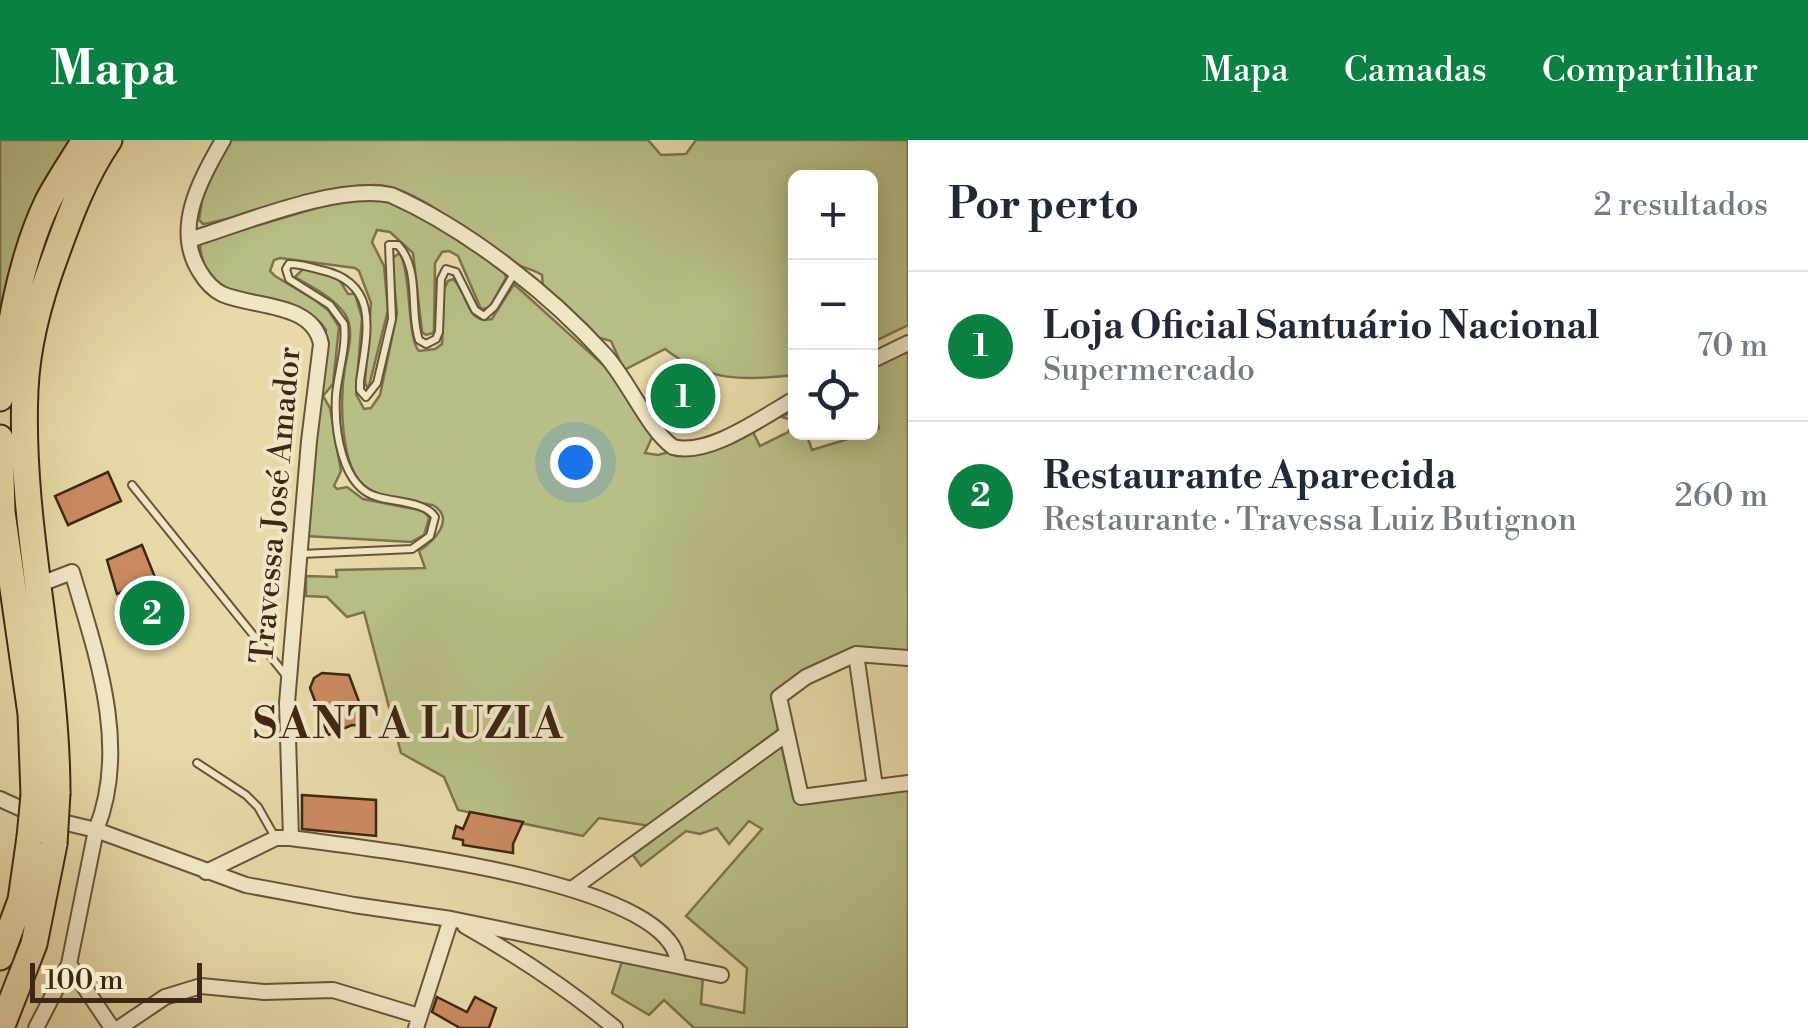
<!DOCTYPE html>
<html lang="pt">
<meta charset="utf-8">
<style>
:root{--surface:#fff;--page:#f6f6f7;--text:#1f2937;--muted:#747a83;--line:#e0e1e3;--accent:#0b8043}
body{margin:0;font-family:"Libre Bodoni",serif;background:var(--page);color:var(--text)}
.controls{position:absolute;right:30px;top:30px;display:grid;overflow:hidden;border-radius:15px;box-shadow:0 5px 25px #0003}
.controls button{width:90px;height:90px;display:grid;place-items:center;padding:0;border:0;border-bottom:2px solid var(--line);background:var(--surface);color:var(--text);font:50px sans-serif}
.scale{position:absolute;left:30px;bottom:25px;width:172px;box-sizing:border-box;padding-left:10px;border:5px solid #3f2715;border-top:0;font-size:28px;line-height:35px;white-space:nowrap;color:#3f2715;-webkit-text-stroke:8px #f0e6c6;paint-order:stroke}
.you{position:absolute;left:575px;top:322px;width:35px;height:35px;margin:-25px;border:8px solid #fff;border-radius:50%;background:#1a73e8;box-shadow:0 0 0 15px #1a73e833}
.badge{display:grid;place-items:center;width:65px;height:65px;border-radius:50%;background:var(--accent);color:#fff;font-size:32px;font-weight:700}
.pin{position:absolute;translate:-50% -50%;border:5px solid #fff;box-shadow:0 2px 10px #0006}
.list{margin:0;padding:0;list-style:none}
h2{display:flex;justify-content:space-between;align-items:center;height:130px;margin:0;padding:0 40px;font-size:42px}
h2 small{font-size:32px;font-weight:400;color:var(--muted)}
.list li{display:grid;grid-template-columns:65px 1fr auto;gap:30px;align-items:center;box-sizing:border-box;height:150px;padding:0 40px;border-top:2px solid var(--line)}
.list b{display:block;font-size:38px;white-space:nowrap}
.list p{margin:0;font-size:32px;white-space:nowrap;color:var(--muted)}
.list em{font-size:32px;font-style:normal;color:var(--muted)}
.icon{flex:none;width:55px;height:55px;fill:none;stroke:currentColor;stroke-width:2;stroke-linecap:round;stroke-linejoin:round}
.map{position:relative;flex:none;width:908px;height:888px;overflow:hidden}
header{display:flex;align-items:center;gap:60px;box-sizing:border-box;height:140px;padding:0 50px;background:var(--accent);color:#fff}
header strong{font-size:48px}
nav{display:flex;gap:55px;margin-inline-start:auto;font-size:35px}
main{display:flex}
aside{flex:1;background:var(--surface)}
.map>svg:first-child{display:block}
.green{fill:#b8bf86;stroke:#7c734e;stroke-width:2.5}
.building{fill:#ca8a61;stroke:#3f2715;stroke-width:2.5}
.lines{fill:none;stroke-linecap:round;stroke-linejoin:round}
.lane-casing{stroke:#69543a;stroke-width:10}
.street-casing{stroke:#69543a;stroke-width:18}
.highway-casing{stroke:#3f2715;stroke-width:29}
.lane{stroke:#f0e6c6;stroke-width:6}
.street{stroke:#f0e6c6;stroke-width:14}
.highway{stroke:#e8d9a8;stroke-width:25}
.highway-bridge-casing{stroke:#3f2715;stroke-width:29;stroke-linecap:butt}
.highway-bridge{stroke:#e8d9a8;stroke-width:25}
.labels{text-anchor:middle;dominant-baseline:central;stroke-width:8;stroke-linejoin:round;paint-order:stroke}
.street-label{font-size:32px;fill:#3f2715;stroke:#f0e6c6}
.district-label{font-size:42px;font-weight:bold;letter-spacing:2.5px;fill:#3f2715;stroke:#f0e6c6}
</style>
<header>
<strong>Mapa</strong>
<nav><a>Mapa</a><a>Camadas</a><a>Compartilhar</a></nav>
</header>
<main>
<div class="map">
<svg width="908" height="888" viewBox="0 0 908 888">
<rect width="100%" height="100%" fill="#e8d9a8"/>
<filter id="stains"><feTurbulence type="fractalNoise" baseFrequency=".002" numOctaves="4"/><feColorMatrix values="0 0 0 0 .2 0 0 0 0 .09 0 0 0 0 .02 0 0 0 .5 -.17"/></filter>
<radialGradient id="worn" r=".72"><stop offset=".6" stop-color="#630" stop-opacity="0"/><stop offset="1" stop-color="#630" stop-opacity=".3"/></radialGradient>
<path class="green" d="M0 0H70L49 38 0 186Z
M231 0H648L661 15 686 14 696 0H908V185L871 203V38H796L795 235C743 240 709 243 665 209L624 230 611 201 593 196 543 149 542 135C533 129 523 128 514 123 476 101 419 46 375 45 317 45 260 75 203 84L199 80 204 47Z
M385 59 409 68 504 129 506 138 489 168 481 169 458 116 449 111 442 112 435 123 434 190 433 193 426 195 422 192 413 113 390 92 377 90 372 102 384 126 388 170 368 250 365 242 371 163 359 131 355 128 280 118 274 120 270 131 275 136 315 160 329 171 339 187 333 244 323 256 330 268 341 331 334 346 337 349 347 347 363 359 424 371 429 378 424 395 411 402 306 396 326 190C296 142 206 180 200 105L208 100 340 61Z
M400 113C412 139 407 199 419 211L435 209 442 204 444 149 448 141 453 139C469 153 465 185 492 179L514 144 611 232 654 293 645 313 658 315 669 312 691 316 753 292 760 306 788 292 793 280 782 277 795 270 796 292 806 293 812 310 871 292 879 288 871 264V228L908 210V511L863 509 774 558 778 590 650 686 599 678 583 696 458 670 444 637 401 613 364 472 347 477 327 457 306 456V436L337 437 336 430 425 428 419 411C434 401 456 379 433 365 411 361 384 360 366 347 339 328 340 257 345 227 348 210 355 190 345 174 333 157 312 147 295 137L303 129 337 136 348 154H355L362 178 356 254 364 269 371 268 380 255 397 174 392 118Z
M781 604 793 657 807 664 908 649V888H694L664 860 649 875 612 853 623 818 703 836 701 864 744 873 747 828 686 776 762 689 749 681 729 704 717 688 700 694 686 691 641 726 633 715Z"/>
<path class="building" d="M108 332 121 361 68 385 55 356Z
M142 405 177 492 148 505 124 451 117 454 107 420Z
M322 533 349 535 368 586 352 585 328 595 310 548 314 538Z
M302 655 376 660V696L302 689Z
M470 672 523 682 513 704V713L463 705V700L453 698 456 686 463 689Z
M437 857 467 872 475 857 496 868 489 888H460L432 872Z"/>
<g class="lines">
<defs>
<path id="lane" d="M132 345 288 538
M301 414 412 409 430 396 435 377C426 362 395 362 378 357 341 348 334 288 336 255 338 232 347 207 344 184L330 165 289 139 286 129 289 124C300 124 310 127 321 130 381 143 367 193 360 241V250L366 257 377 243 392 179 389 105H398C421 130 409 171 419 200L426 204 436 199 439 192 441 139 446 129 456 132 475 170 484 176 494 167 514 134
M197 623 246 655 258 667 275 697"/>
<path id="street" d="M223 0C201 39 172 88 200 132 206 142 212 149 222 154 254 168 313 162 321 204L309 301 287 563 291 698
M189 100C244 83 335 44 391 55 467 89 549 153 605 215 628 240 648 289 673 307 709 317 764 276 796 258
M871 221 908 203
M856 514 875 647
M908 518 856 514 806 537 779 557 801 657 908 643
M0 659 37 676 96 690 246 745 354 765 451 779 721 835
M206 732 276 698H291C359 708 674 739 678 824
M572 749 785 595
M465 786C518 816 568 849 615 888
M69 824 112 888
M36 888 69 824 96 690C130 607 96 513 72 432L38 445
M119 888 165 857 201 846 264 852 333 850 419 876
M416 888 451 779"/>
<path id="highway" d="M0 258C9 193 19 121 48 61 59 40 73 20 85 0
M0 298 2 372 31 574 34 655
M57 653C57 518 19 386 25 250 27 204 39 160 55 117 70 75 84 37 109 0
M0 817 21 760 30 697
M1 888 34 804 54 704"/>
</defs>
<use href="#lane" class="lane-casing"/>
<use href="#street" class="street-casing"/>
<use href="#highway" class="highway-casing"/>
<use href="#lane" class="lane"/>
<use href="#street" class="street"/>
<use href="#highway" class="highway"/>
<defs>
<path id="highway-bridge" d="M30 697 34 655
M54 704 57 653"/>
</defs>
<use href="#highway-bridge" class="highway-bridge-casing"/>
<use href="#highway-bridge" class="highway-bridge"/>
</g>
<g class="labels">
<g class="street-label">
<text transform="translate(276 365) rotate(-85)">Travessa José Amador</text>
</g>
<g class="district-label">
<text x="409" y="585">SANTA LUZIA</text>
</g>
</g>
<rect width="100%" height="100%" filter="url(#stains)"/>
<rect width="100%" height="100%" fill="url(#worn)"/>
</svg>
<div class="controls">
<button>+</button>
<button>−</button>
<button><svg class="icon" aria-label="locate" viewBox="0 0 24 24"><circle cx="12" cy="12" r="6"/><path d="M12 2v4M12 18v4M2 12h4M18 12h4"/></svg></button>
</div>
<div class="scale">100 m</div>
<div class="you"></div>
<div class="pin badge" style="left:683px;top:256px">1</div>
<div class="pin badge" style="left:152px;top:473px">2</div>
</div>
<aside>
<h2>Por perto<small>2 resultados</small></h2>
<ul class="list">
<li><span class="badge">1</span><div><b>Loja Oficial Santuário Nacional</b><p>Supermercado</p></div><em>70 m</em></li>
<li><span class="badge">2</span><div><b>Restaurante Aparecida</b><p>Restaurante · Travessa Luiz Butignon</p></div><em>260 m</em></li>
</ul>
</aside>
</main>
